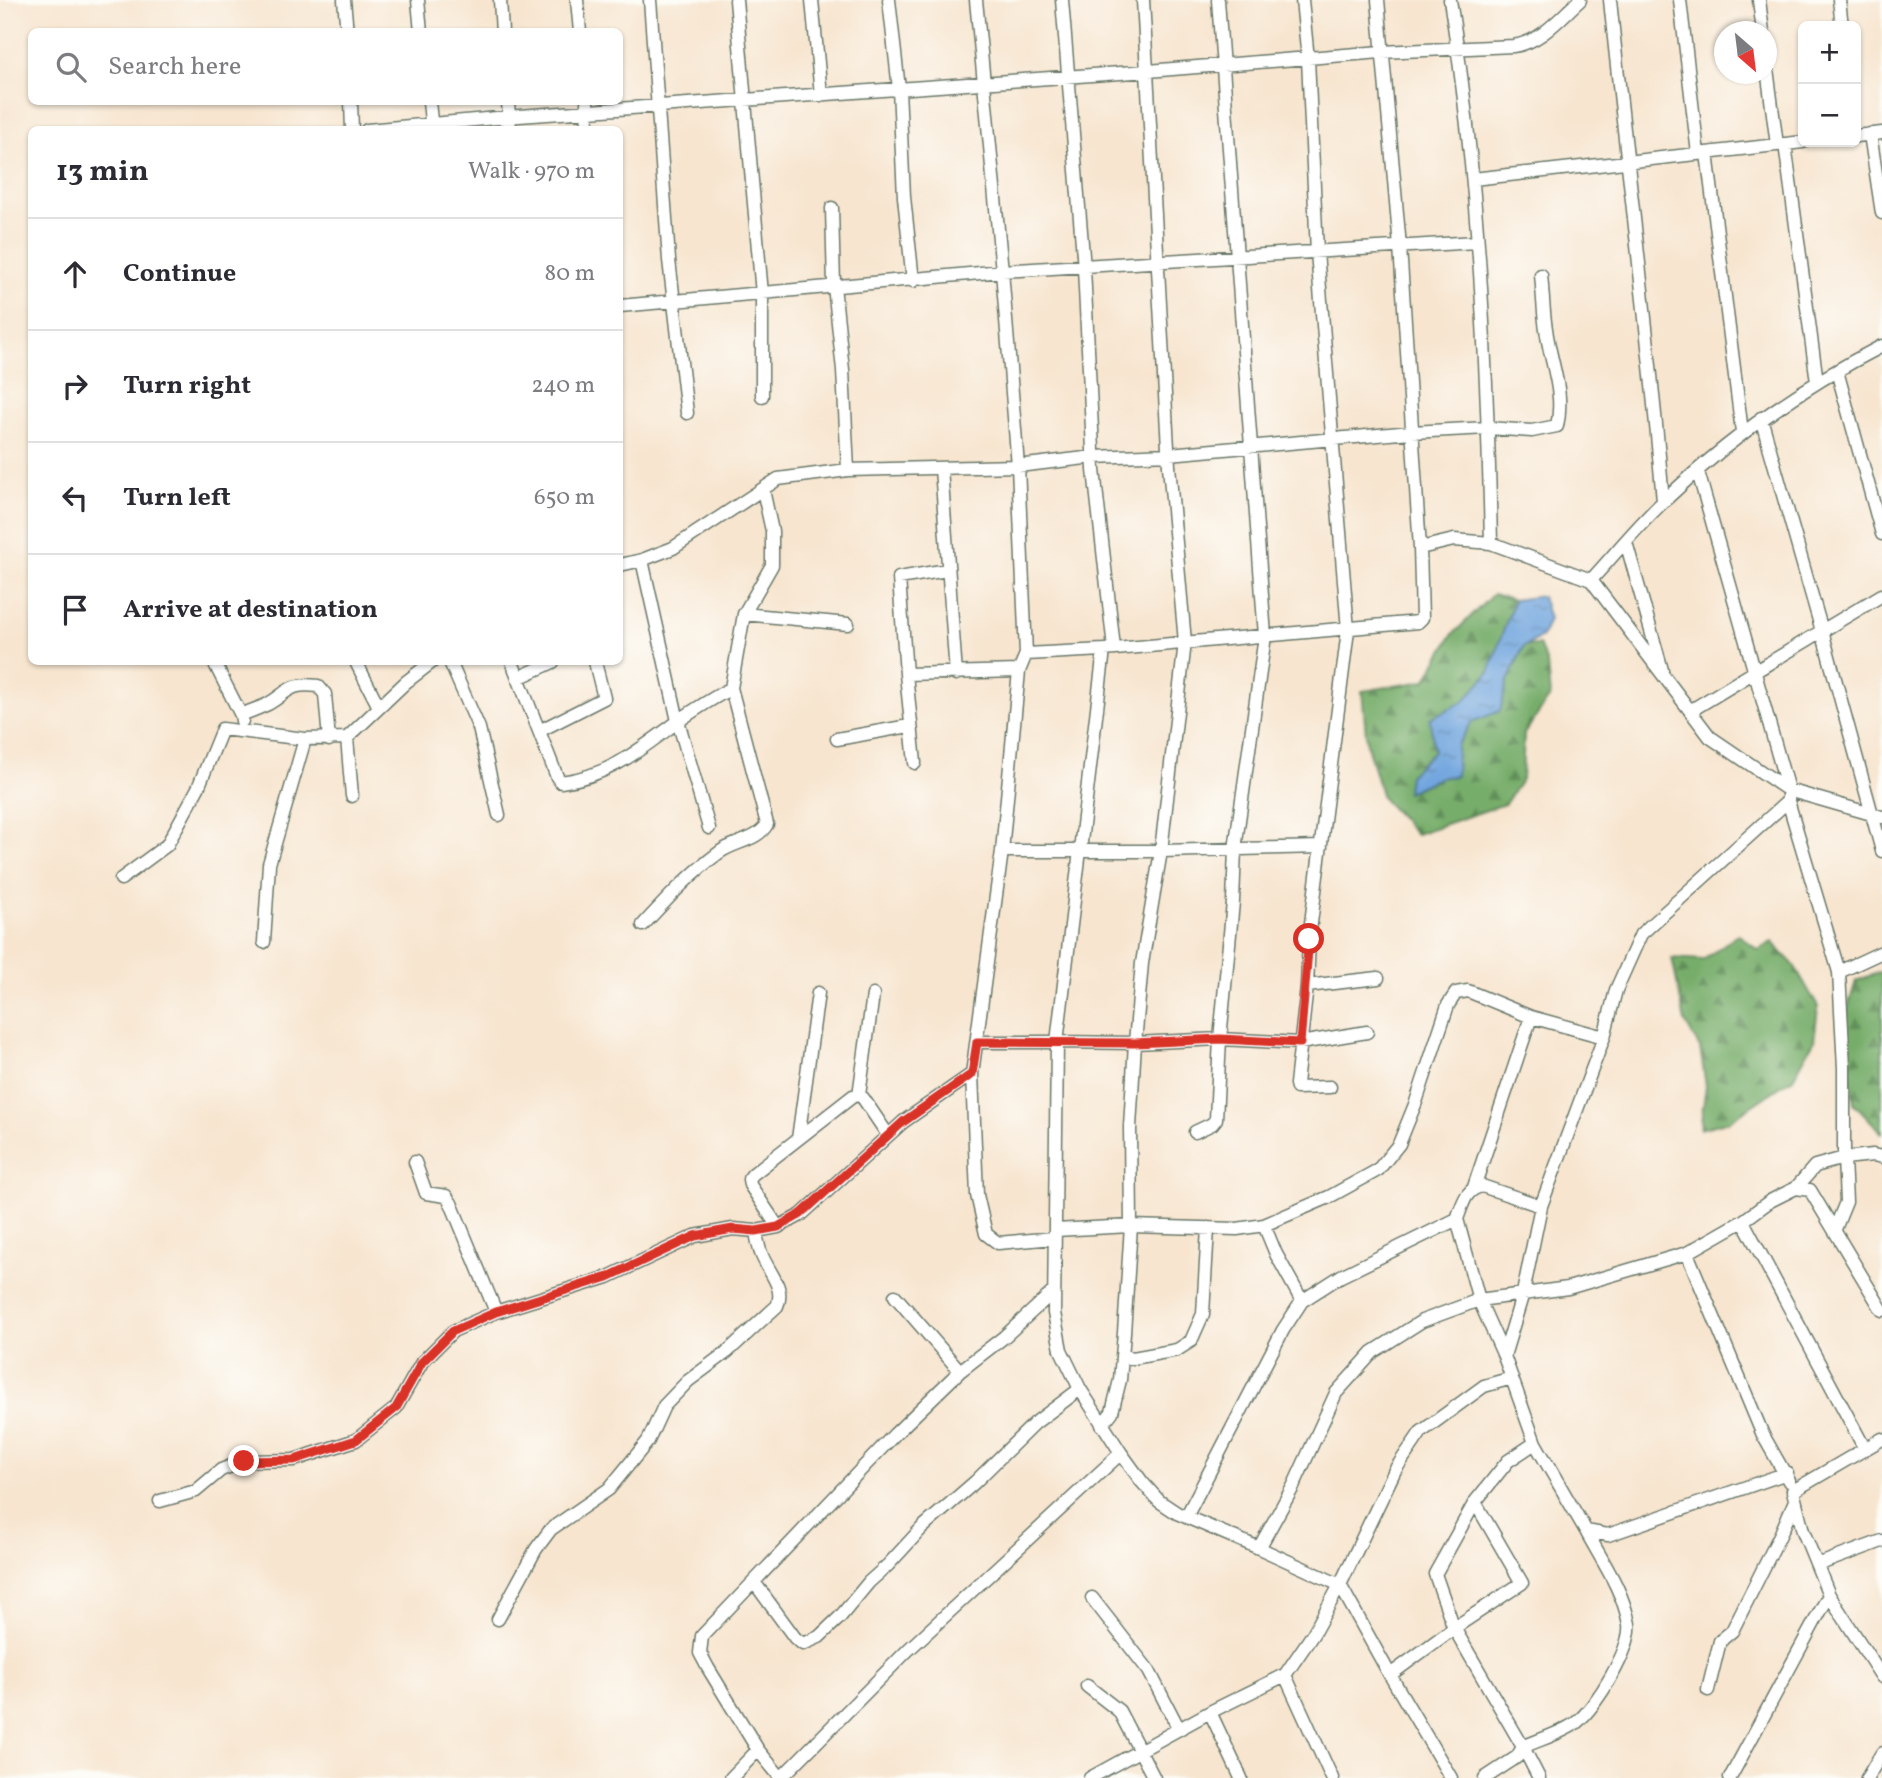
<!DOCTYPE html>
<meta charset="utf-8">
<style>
:root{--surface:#fff;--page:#f7f7f7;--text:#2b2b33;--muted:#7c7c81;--line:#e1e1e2}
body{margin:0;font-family:Vollkorn,serif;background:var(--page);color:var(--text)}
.controls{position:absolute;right:21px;top:21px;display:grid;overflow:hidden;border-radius:10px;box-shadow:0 2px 5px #0004}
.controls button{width:63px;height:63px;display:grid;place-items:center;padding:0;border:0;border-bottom:2px solid var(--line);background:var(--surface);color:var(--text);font:35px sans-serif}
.compass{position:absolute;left:1714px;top:21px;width:63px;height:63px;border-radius:50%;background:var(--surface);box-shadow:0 2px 5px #0004;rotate:152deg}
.stop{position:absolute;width:21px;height:21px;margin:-16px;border:5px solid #d93025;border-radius:50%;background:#fff}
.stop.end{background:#d93025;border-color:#fff;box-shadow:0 2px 7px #0008}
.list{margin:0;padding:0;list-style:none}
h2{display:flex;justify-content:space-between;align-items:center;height:91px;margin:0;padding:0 28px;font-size:30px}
h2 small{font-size:23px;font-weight:400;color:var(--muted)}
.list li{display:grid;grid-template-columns:46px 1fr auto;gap:21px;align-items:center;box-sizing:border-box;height:112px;padding:0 28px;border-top:2px solid var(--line)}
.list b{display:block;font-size:26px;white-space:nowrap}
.list em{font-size:23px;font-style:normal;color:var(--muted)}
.icon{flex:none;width:38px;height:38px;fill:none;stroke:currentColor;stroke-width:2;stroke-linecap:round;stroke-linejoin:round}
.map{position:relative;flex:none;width:1882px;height:1778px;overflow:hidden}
.search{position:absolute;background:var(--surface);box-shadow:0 2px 5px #0004;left:28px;top:28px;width:595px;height:77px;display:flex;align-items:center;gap:18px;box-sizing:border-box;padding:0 24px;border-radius:10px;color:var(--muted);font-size:26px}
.panel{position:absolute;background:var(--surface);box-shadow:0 2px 5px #0004;left:28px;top:126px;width:595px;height:539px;border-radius:10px}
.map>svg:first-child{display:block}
.forest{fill:url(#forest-firs);stroke:#4b7550;stroke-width:2}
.water{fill:url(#water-ripples);stroke:#487189;stroke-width:2}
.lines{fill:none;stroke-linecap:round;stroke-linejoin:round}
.minor-casing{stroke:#6b786a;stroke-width:15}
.minor{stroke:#fff;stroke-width:12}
.route{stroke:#d93025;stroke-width:9}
</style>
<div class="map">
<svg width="1882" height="1778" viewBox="0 0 1882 1778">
<defs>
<pattern id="forest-firs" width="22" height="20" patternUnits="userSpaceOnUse" patternTransform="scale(1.75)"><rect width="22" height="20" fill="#77ad6b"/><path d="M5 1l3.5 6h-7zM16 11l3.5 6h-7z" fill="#618e59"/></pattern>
<pattern id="water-ripples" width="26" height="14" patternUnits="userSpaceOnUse" patternTransform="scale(1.75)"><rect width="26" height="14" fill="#71a5de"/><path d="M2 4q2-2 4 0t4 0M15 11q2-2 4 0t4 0" fill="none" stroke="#5c88b5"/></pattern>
</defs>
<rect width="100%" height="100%" fill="#fdfcf7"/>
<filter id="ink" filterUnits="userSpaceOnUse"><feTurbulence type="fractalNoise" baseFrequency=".0143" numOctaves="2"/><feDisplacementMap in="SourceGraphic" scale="14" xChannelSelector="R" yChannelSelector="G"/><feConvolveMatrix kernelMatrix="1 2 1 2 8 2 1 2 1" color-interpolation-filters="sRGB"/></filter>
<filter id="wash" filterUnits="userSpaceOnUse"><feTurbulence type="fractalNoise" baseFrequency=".00686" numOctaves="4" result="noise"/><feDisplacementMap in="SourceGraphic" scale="28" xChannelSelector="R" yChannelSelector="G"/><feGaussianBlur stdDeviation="1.57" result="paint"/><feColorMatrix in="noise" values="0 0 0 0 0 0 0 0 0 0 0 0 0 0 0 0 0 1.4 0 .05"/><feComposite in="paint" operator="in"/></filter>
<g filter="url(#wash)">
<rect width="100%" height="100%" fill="#f7e5cf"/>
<path class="forest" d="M1493 594 1514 600 1489 673 1463 702 1430 718 1434 751 1409 775 1408 792 1441 777 1455 776 1457 745 1472 721 1500 710 1507 683 1524 646 1539 645 1547 663 1550 697 1524 734 1522 779 1505 804 1416 834 1382 798 1367 745 1362 691 1425 681 1452 635Z
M1738 934 1758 950 1772 942 1794 965 1818 1007 1814 1041 1793 1078 1729 1121 1700 1129 1706 1086 1700 1048 1685 1022 1672 958 1703 960Z
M1882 971V1133L1854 1103 1842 1026 1856 981Z"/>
<path class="water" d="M1542 596 1549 619 1542 637 1523 647 1507 683 1500 711 1472 722 1457 745 1456 776 1441 777 1407 792 1409 775 1434 751 1430 718 1463 702 1489 673 1514 600Z"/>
</g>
<g filter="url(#ink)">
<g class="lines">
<defs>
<path id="minor" d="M344 0 347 32
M418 0 421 32
M500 0 502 32
M577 0 580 32
M650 0 669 260 687 413
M736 0 762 294V396
M812 0 821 95
M889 0 899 89 904 197 913 281
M1062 0 1084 268 1094 470 1114 648
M1143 0 1169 466 1185 642 1161 851 1142 963 1135 1043 1057 1042 1054 1313 1061 1350 1080 1389 1121 1453 1142 1482 1159 1501 1177 1513 1259 1548 1293 1487 1336 1393 1373 1352 1422 1321 1479 1300 1568 1288 1687 1253 1743 1221 1770 1201 1796 1188 1810 1190 1882 1310
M1302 0 1308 59 1317 252 1348 630 1309 939 1307 986 1296 1084 1297 1088 1330 1087
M1378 0 1400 247 1420 548
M1450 0C1479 179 1487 362 1491 543
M1610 0C1627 167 1649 334 1663 501
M1680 0 1698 154
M1759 0 1763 32
M1839 0 1842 26
M1766 61 1777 145
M351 102 352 130
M429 102 432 130
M508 102 510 130
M587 102 588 130
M367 130 519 116 1148 71 1381 52 1513 46C1540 43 1560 18 1580 0
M1870 134 1882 213
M1856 136 1882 133
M1785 144 1817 382
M1707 153 1742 432
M1473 179 1803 142
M620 306 1002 271 1476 242
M1837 371 1882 534
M1761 418 1822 631 1882 595
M941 468 956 674
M848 470 1018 466 1094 457 1169 454 1411 432 1488 428 1532 431 1557 426C1565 392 1550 362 1546 329 1543 311 1543 293 1541 275
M1698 472 1788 790V801L1839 972 1844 1068V1158L1873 1155 1882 1157
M1626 542 1662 670
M642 560 678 721 709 828
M620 565 642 560 673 548 778 479 848 470 843 370 834 286 832 208
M1591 580C1615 554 1638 525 1664 501 1729 438 1802 387 1882 346
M744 614 848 624
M1026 654 1104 650 1418 622 1422 618 1420 548 1454 540 1491 543 1591 580 1710 737 1788 790 1882 817
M214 662 241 715 242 721
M356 662 379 707
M450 662 479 728 499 815
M512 662 557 777 561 782C609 776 638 751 676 723 693 710 712 699 731 688
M906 674 899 578 947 570
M518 678 553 662
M1690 711 1822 631 1882 851
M241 715C250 711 260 708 268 704 289 692 289 682 318 686L325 694 329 740
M539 731 604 698 595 662
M347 738 352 796
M837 739 909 726
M915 763 906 674 1019 671
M1002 851H1161L1321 847
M121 879 167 845 198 788 222 729 305 739 347 738 406 682 432 662
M643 925C667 899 691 873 720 852 733 842 759 840 767 824L731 688 744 614 772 565V531L763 490
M264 942 269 864 305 739
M1839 972 1882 952
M1307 986 1378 978
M977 1042H1057L1104 650
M972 1074 977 1195 986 1234 998 1243 1054 1238
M859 1095 873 995
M1195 1132 1212 1124 1216 1119 1220 1039 1233 902 1235 849 1265 636 1218 0
M798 1139 818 993
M415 1162 426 1193 446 1196 451 1203 496 1312
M1474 1187 1531 1017
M1796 1188 1815 1166 1844 1158 1846 1202 1835 1229
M1457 1219 1479 1300 1504 1356 1535 1443 1586 1531 1608 1535 1787 1473
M1743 1221 1865 1449
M1264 1225 1276 1254 1302 1301
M778 1227 750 1185 749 1179 753 1174 853 1096 859 1095 863 1098 888 1135
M1055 1230 1131 1226 1237 1229 1264 1225 1329 1197 1378 1170 1399 1144 1416 1102 1448 1005 1456 993 1468 991 1531 1017 1604 1037
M1687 1253 1763 1435 1789 1481
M895 1296 960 1371 1004 1337 1053 1292
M1122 1356 1133 1358 1177 1350 1191 1341 1203 1314 1208 1228
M1504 1356 1523 1293 1541 1206 1604 1037 1616 990 1641 934 1788 801
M1102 1425 1112 1412 1120 1380 1124 1333 1131 1226 1130 1127 1135 1043 1220 1039 1300 1043 1367 1032
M1882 1439 1793 1491 1803 1531 1829 1595 1882 1677
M160 1501 196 1491 221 1470 244 1461 294 1460 356 1440 396 1408 422 1362 453 1331 496 1312 608 1277 695 1236 733 1229 756 1231 778 1227 801 1215 903 1122 972 1074 1002 851 1019 671 1026 654 1018 466 1002 271 976 0
M1475 1502 1522 1583 1454 1628 1523 1747 1517 1757 1485 1778
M1186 1517 1283 1330 1302 1301 1341 1276 1457 1219C1463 1204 1465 1189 1482 1186L1541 1206
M1259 1548 1340 1585 1390 1675 1454 1628 1435 1574 1475 1502 1508 1461 1535 1443
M1817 1565 1882 1541
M754 1582 795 1638 803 1644 819 1637 840 1617 869 1582 888 1565 922 1528 975 1482 1035 1423 1080 1389
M1092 1598 1149 1671 1179 1729
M498 1619 536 1549 551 1529 609 1489 648 1441 664 1406 688 1381 727 1352 777 1306C786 1287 767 1271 761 1253 758 1246 757 1238 756 1231
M1285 1675 1332 1778
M1390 1675 1451 1778
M1087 1686 1119 1711 1154 1778
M1708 1690 1720 1641 1732 1631 1781 1533 1794 1503
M1210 1712 1241 1778
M731 1778 758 1750
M781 1778 758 1750 708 1668 700 1653 702 1636 895 1434 960 1371
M781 1778 908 1650 1121 1453
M1090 1778 1210 1712 1285 1675 1313 1634 1340 1585 1395 1470 1421 1432 1484 1386 1512 1378
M1539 1778 1523 1747C1540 1739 1563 1733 1577 1722 1596 1707 1632 1648 1629 1624 1623 1590 1602 1561 1586 1531
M1730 1778 1829 1595
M1867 1778 1882 1753"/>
</defs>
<use href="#minor" class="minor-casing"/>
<use href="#minor" class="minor"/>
</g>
</g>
<g class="lines" filter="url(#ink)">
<path class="route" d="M244 1461 294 1460 356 1440 396 1408 422 1362 453 1331 496 1312 608 1277 695 1236 733 1229 756 1231 778 1227 801 1214 903 1122 972 1074 977 1042 1135 1043 1220 1039 1300 1043 1309 939"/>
</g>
</svg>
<div class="controls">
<button>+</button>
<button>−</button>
</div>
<svg class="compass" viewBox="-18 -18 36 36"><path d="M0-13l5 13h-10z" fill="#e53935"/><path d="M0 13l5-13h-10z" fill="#7c7c81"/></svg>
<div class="stop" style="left:1309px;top:939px"></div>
<div class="stop end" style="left:244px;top:1461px"></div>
<div class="search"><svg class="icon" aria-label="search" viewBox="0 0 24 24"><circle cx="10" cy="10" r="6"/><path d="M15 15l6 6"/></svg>Search here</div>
<section class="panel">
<h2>13 min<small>Walk · 970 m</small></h2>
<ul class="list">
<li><svg class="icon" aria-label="ahead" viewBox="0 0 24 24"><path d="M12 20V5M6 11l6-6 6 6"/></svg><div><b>Continue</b></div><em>80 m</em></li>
<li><svg class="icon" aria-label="right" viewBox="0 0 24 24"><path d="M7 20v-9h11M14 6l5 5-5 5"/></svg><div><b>Turn right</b></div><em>240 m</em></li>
<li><svg class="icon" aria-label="left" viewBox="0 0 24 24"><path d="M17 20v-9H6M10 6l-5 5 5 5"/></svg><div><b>Turn left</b></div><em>650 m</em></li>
<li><svg class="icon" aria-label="arrive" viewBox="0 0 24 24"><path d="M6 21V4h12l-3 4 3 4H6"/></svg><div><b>Arrive at destination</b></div></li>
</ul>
</section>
</div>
